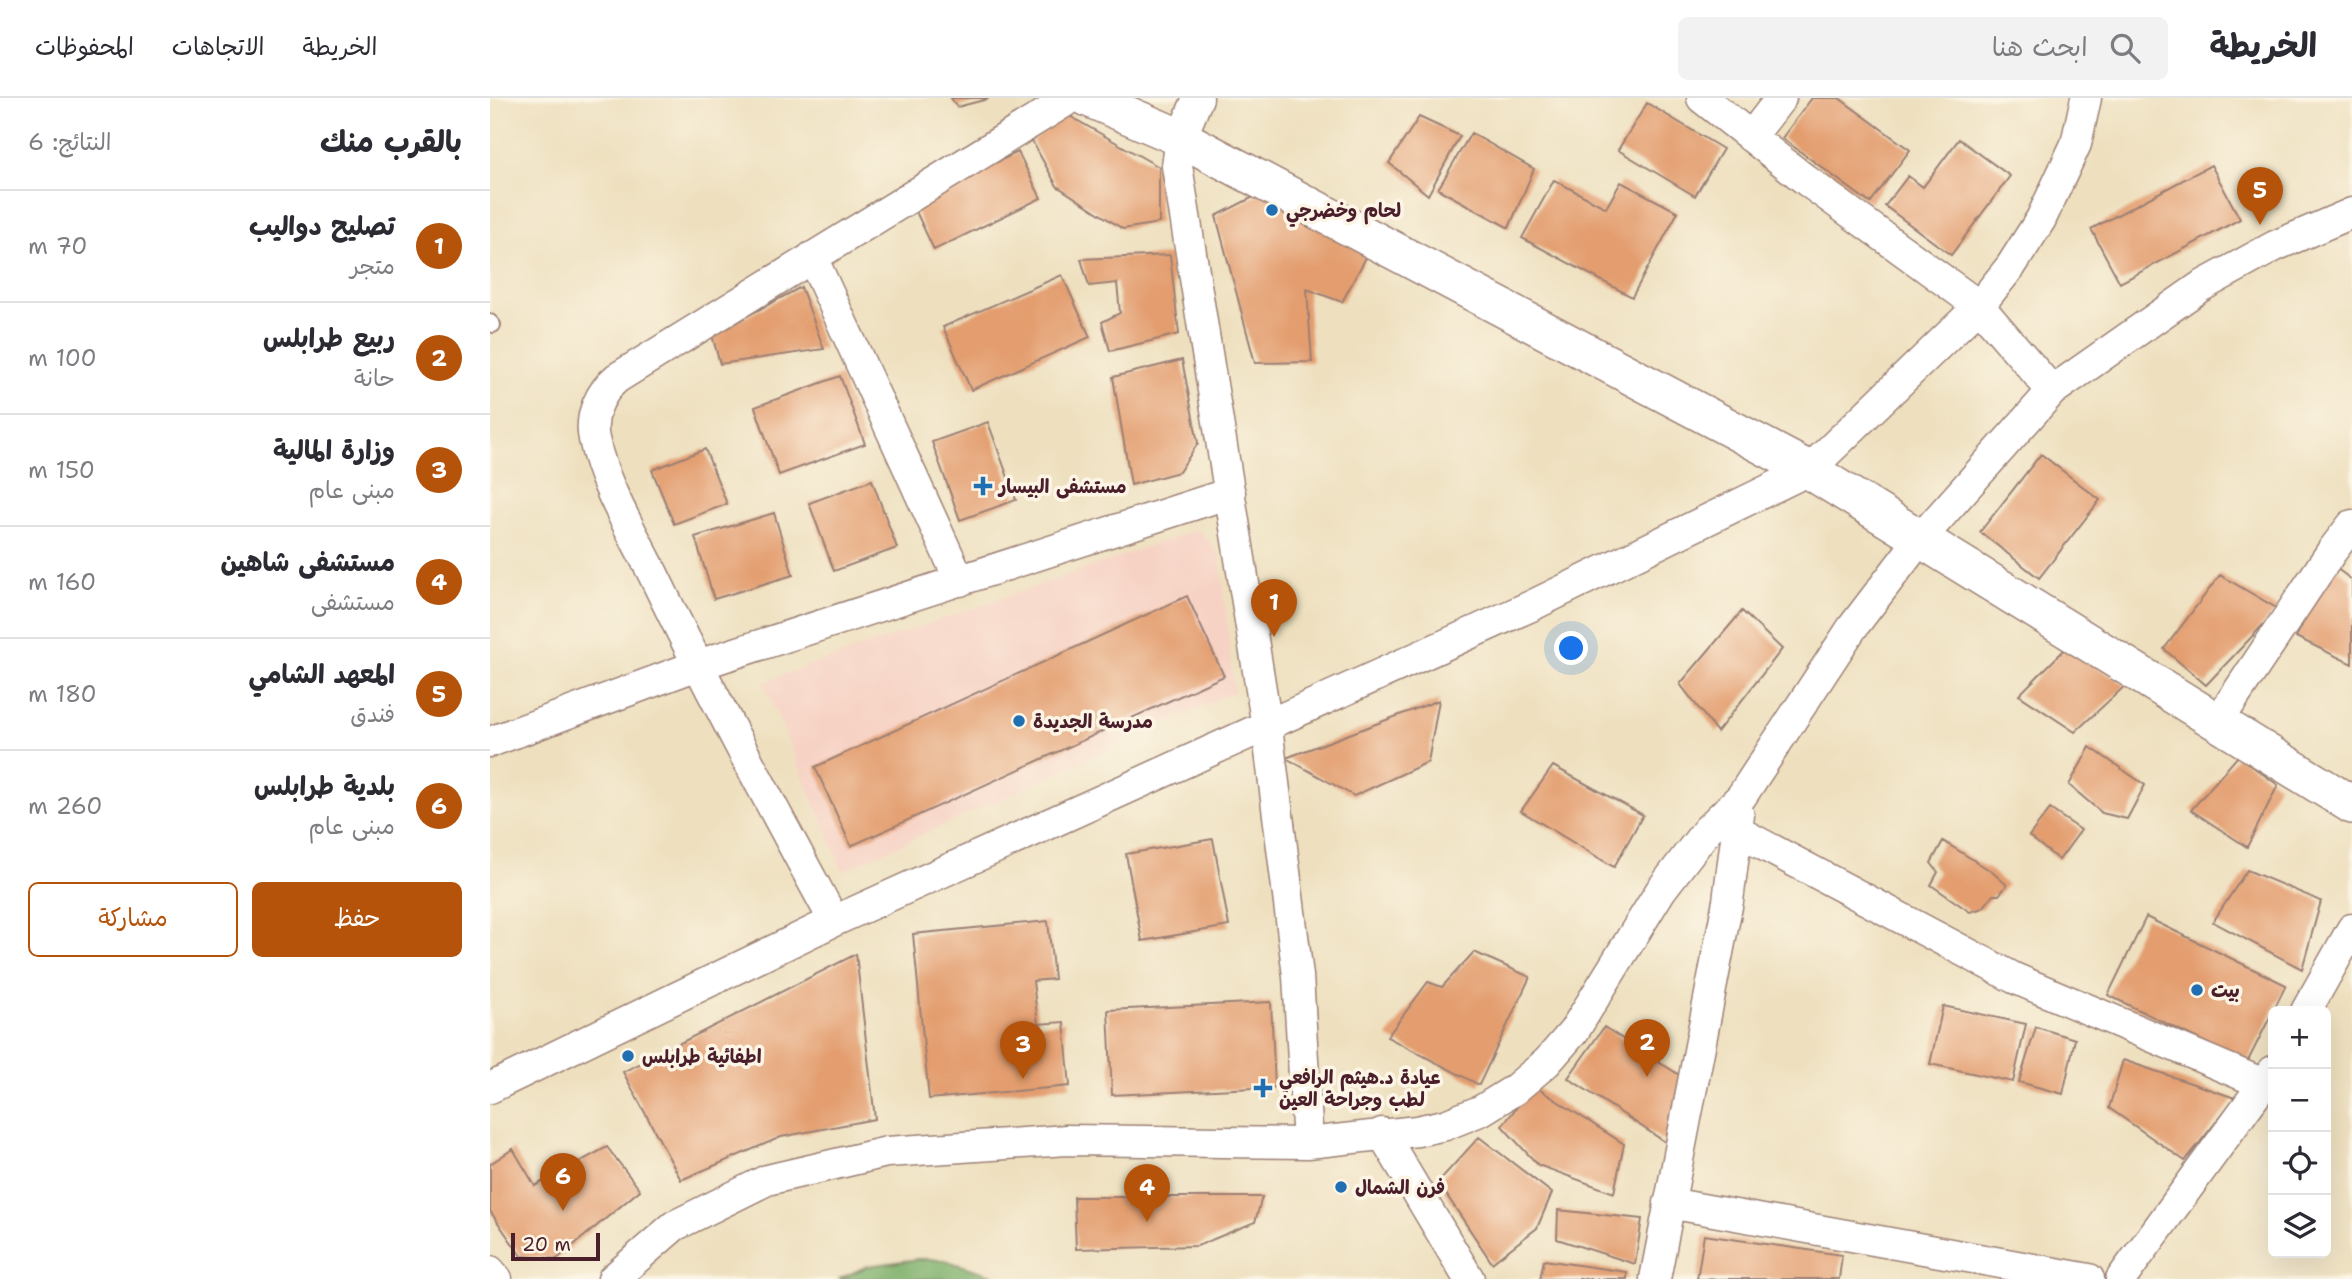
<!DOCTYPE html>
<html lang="ar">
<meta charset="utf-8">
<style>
:root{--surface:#fff;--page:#f2f2f3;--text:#2b2b33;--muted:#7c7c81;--line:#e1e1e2;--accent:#b45309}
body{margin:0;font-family:"Shantell Sans","Playpen Sans Arabic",sans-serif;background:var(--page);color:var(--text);direction:rtl}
.controls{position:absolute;right:21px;bottom:21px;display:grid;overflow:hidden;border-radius:10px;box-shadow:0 7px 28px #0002}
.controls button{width:63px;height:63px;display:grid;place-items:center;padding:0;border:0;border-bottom:2px solid var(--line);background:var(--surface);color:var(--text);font:35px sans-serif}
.scale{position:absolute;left:21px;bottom:18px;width:89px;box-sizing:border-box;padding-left:7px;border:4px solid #4a1f2b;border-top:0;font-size:19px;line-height:24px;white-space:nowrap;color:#4a1f2b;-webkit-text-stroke:5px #fcf5e5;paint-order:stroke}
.you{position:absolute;left:1082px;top:551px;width:24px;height:24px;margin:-18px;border:5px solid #fff;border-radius:50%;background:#1a73e8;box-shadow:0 0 0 10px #1a73e833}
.badge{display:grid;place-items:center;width:46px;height:46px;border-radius:50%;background:var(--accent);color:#fff;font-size:23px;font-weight:700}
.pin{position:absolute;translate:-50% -58px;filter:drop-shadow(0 2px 4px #0008)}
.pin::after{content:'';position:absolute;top:37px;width:24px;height:21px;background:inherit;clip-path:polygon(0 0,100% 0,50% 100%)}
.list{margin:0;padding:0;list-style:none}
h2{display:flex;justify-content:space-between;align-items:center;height:91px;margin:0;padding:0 28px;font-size:30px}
h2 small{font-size:23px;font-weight:400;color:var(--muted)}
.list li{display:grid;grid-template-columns:46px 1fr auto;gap:21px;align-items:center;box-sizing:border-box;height:112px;padding:0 28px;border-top:2px solid var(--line)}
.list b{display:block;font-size:26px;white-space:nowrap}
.list p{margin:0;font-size:23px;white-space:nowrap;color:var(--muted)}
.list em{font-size:23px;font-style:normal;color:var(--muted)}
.actions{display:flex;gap:14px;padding:21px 28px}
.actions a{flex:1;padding:16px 0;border:2px solid var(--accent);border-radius:10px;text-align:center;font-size:24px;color:var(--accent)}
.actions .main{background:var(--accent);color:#fff}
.icon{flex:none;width:38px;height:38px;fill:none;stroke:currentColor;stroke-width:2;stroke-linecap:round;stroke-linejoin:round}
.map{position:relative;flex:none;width:1862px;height:1181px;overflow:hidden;direction:ltr}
header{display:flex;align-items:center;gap:42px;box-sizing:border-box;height:98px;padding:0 35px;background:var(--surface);border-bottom:2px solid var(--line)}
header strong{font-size:33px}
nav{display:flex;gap:38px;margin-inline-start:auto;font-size:24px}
.search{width:490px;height:63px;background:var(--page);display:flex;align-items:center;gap:18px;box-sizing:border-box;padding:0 24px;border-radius:10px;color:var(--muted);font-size:26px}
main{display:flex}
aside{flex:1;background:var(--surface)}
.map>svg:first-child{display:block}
.built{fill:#f6d2c4}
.forest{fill:#7eb06a;stroke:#64684a;stroke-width:2}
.building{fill:#e39d6e}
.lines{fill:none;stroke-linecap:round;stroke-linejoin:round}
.service-casing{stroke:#9c8075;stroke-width:18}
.minor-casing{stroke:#9c8075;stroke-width:33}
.tertiary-casing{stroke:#9c8075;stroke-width:40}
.service{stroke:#fff;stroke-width:14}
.minor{stroke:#fff;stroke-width:30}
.tertiary{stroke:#fff;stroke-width:37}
.poi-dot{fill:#1f6fb2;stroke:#fcf5e5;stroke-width:2.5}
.labels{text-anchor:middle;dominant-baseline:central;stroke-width:7;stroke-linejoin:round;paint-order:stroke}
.poi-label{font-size:19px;font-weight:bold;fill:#4a1f2b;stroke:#fcf5e5;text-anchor:start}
</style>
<header>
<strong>الخريطة</strong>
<div class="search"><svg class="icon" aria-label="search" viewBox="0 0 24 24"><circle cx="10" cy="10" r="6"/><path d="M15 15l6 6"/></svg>ابحث هنا</div>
<nav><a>الخريطة</a><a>الاتجاهات</a><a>المحفوظات</a></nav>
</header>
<main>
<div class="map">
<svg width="1862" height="1181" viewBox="0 0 1862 1181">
<rect width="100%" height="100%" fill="#fcf5e5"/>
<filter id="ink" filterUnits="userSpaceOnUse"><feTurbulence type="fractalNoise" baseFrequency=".0143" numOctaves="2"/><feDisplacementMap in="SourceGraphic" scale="14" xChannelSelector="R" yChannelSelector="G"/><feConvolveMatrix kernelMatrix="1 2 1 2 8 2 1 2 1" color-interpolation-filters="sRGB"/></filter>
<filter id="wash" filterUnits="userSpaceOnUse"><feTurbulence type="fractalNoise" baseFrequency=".00686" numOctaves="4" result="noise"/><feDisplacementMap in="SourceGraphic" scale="28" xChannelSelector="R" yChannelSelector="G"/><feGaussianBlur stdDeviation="1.57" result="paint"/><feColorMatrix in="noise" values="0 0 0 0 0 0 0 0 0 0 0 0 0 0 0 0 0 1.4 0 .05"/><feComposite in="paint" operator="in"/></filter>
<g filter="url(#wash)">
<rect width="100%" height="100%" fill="#eee0bf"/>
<path class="built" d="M708 431 730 457 744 594 353 773 273 584Z"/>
<path class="forest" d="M429 1161 454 1162 502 1177 499 1181H349L378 1168Z"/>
<g id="blocks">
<path class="building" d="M461 0H498V1L467 9Z
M1322 0H1349L1420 52 1380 105 1292 40Z
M1157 5 1233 51 1205 98 1128 52Z
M576 16 669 69V125L633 131 567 88 542 43Z
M929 19 970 38 938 97 899 65Z
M981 35 1044 71 1019 130 948 91Z
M1469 41 1520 78 1461 157 1395 108 1418 78 1433 89Z
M528 54 551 100 444 152 422 105Z
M1721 67 1750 121 1630 185 1601 131Z
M1064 82 1116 110 1131 84 1188 114 1142 199 1032 140Z
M773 94 879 154 852 204 817 191 822 264 765 265 726 118Z
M680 157 689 236 620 253 612 224 630 215 627 185 599 188 591 161Z
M572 177 600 239 481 292 453 229Z
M311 189 334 251 230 266 222 237Z
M692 262 708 345 689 374 641 387 623 279Z
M350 278 375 346 289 377 265 309Z
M498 324 526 402 470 422 442 344Z
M215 351 237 406 184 426 162 372Z
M1551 356 1610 402 1549 480 1490 434Z
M382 382 407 450 344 473 319 405Z
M284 415 303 477 224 501 205 439Z
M1842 467 1862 482V566L1806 539Z
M1730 477 1788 511 1716 587 1674 551Z
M697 498 734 578 361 748 325 669Z
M1252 513 1292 551 1227 634 1190 586Z
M1576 550 1636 587 1585 634 1529 597Z
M949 602 938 664 864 698 796 660Z
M1600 649 1655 687 1637 721 1612 715 1579 687Z
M1748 658 1788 687 1757 749 1701 712Z
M1063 668 1153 717 1124 769 1031 713Z
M1560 711 1591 732 1569 762 1539 738Z
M723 741 739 828 652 843 636 756Z
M1453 743 1501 773 1517 787 1509 797H1503L1493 810 1480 814 1441 787 1448 774 1441 765Z
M1757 772 1831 803 1812 871 1723 824Z
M1656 819 1796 887 1757 965 1618 897Z
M558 823 564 881 543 883 548 926 574 924 580 988 439 1001 423 836Z
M984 854 1040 879 989 987 897 939 938 884 952 889Z
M366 856 385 1021 291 1039 191 1082 133 974Z
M781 904 785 989 622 997 618 912Z
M1453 908 1536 926 1523 984 1440 966Z
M1114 929 1194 980 1180 1047 1078 980Z
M1546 929 1585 941 1573 996 1529 984Z
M1633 962 1745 1000 1695 1063 1619 1010Z
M1044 988 1134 1046 1124 1095 1048 1067 1012 1028Z
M989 1039 1062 1095 1047 1130 1002 1165 948 1084Z
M117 1049 150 1092 67 1161 31 1158 0 1113V1066L23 1051 45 1088Z
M584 1099H772L765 1124 707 1148 586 1151Z
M1068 1112 1152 1121 1145 1166 1067 1141Z
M1214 1137 1352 1157 1349 1181H1207Z
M1054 1162 1137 1174V1181H1050Z"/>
</g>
</g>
<g filter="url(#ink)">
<use href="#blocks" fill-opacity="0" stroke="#9c8075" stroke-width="2"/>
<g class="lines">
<defs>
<path id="service" d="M0 224 3 227"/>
<path id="minor" d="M708 0 691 40 687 68 777 629 808 878 818 1045
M1212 0 1317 83 1489 208 1562 293
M1261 39 1291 0
M322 159 470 483
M1729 622 1842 453 1862 427
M0 644 208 567 740 395
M1247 733 1524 880 1776 987
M344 823C283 710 222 598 166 482 145 438 114 390 104 341 99 318 110 294 127 280L581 0
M1816 913 1862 831
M0 990 344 823 1041 508 1319 372 1489 208 1521 168 1551 121 1586 46 1596 0
M892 1035 979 1181
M1179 1105 1599 1181
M0 1173 7 1181
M123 1181 184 1128 277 1082 397 1054 577 1042 818 1045 927 1033 955 1027 992 1012 1024 992 1057 964 1084 933 1171 792 1217 732 1251 699 1362 530 1430 441 1562 293 1710 189 1785 148 1862 115
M1165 1181 1238 803 1249 717
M1631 1181 1783 973"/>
<path id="tertiary" d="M598 0 691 40 1319 372 1862 707"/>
</defs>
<use href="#service" class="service-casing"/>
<use href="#minor" class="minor-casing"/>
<use href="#tertiary" class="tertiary-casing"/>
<use href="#service" class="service"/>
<use href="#minor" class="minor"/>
<use href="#tertiary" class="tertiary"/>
</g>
</g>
<g class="poi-dot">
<circle cx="782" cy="112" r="7"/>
<path d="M489.5 377.5h7v7h7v7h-7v7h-7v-7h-7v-7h7z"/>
<circle cx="529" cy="623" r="7"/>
<circle cx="1707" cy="892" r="7"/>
<circle cx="138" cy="958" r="7"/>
<path d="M769.5 979.5h7v7h7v7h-7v7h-7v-7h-7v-7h7z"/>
<circle cx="851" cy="1089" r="7"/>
</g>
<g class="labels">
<g class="poi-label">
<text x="796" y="112">لحام وخضرجي</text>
<text x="509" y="388">مستشفی البيسار</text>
<text x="543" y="623">مدرسة الجديدة</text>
<text x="1721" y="892">بيت</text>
<text x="152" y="958">اطفائية طرابلس</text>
<text x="789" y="979">عيادة د.هيثم الرافعي<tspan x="789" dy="22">لطب وجراحة العين</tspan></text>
<text x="865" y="1089">فرن الشمال</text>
</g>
</g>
</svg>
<div class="controls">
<button>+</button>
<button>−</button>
<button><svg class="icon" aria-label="locate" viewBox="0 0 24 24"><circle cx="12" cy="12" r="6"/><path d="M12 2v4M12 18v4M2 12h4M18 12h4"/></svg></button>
<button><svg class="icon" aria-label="layers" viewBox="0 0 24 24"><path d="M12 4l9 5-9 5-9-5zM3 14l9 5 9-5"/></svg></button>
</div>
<div class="scale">20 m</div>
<div class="you"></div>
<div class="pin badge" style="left:784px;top:539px">1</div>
<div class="pin badge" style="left:1157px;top:979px">2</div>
<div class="pin badge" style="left:533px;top:981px">3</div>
<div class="pin badge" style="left:657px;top:1124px">4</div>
<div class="pin badge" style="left:1770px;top:127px">5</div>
<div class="pin badge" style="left:73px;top:1113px">6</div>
</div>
<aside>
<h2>بالقرب منك<small>النتائج: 6</small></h2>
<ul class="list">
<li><span class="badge">1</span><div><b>تصليح دواليب</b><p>متجر</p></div><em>70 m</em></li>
<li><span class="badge">2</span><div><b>ربيع طرابلس</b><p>حانة</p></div><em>100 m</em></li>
<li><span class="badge">3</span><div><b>وزارة المالية</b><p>مبنى عام</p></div><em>150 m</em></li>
<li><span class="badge">4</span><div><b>مستشفى شاهين</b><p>مستشفى</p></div><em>160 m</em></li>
<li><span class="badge">5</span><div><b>المعهد الشامي</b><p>فندق</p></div><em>180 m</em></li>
<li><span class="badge">6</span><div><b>بلدية طرابلس</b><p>مبنى عام</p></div><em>260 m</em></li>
</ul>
<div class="actions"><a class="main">حفظ</a><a>مشاركة</a></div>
</aside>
</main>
